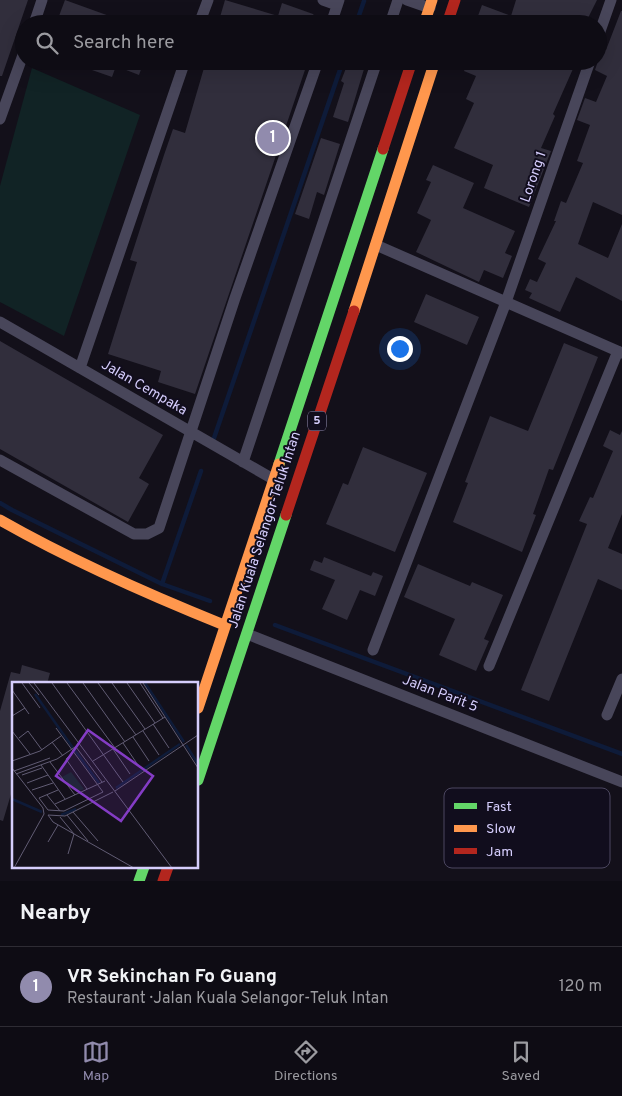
<!DOCTYPE html>
<meta charset="utf-8">
<style>
:root{--surface:#0e0c14;--page:#1c1a22;--text:#f1f3f6;--muted:#9b9ba0;--line:#2e2c34;--accent:#918bad}
body{margin:0;font-family:Overpass,sans-serif;background:var(--page);color:var(--text)}
.you{position:absolute;left:399px;top:348px;width:18px;height:18px;margin:-12px;border:4px solid #fff;border-radius:50%;background:#1a73e8;box-shadow:0 0 0 8px #1a73e833}
.badge{display:grid;place-items:center;width:32px;height:32px;border-radius:50%;background:var(--accent);color:#fff;font-size:16px;font-weight:700}
.pin{position:absolute;translate:-50% -50%;border:2px solid #fff;box-shadow:0 1px 5px #0006}
.list{margin:0;padding:0;list-style:none}
h2{display:flex;justify-content:space-between;align-items:center;height:65px;margin:0;padding:0 20px;font-size:21px}
h2 small{font-size:16px;font-weight:400;color:var(--muted)}
.list li{display:grid;grid-template-columns:32px 1fr auto;gap:15px;align-items:center;box-sizing:border-box;height:80px;padding:0 20px;border-top:1px solid var(--line)}
.list b{display:block;font-size:19px;white-space:nowrap}
.list p{margin:0;font-size:16px;white-space:nowrap;color:var(--muted)}
.list em{font-size:16px;font-style:normal;color:var(--muted)}
.icon{flex:none;width:28px;height:28px;fill:none;stroke:currentColor;stroke-width:2;stroke-linecap:round;stroke-linejoin:round}
.map{position:relative;flex:none;width:622px;height:881px;overflow:hidden}
.search{position:absolute;background:var(--surface);box-shadow:0 5px 20px #0002;left:15px;right:15px;top:15px;height:55px;display:flex;align-items:center;gap:12px;box-sizing:border-box;padding:0 18px;border-radius:28px;color:var(--muted);font-size:19px}
.sheet{height:145px;background:var(--surface)}
nav{display:flex;justify-content:space-around;align-items:center;box-sizing:border-box;height:70px;border-top:1px solid var(--line);background:var(--surface);font-size:14px;color:var(--muted)}
nav a{display:grid;justify-items:center;gap:2px}
nav .on{color:var(--accent)}
.map>svg:first-child{display:block}
.green{fill:#112325}
.lines{fill:none;stroke-linecap:round;stroke-linejoin:round}
.stream{stroke:#0e1b39;stroke-width:4.5}
.building{fill:#312e3c}
.street{stroke:#48465a;stroke-width:11}
.fast{stroke:#63d668;stroke-width:11}
.slow{stroke:#ff974d;stroke-width:11}
.jam{stroke:#b3261e;stroke-width:11}
.labels{text-anchor:middle;dominant-baseline:central;stroke-width:4;stroke-linejoin:round;paint-order:stroke}
.shield{fill:#110d1d;stroke:#9a93b9;stroke-width:1}
.shield-label{font-size:12px;font-weight:bold;fill:#d5cdfc}
.street-label{font-size:14px;fill:#d5cdfc;stroke:#110d1d}
.inset-river{fill:none;stroke:#0e1b39;stroke-width:2.5}
.inset-road{fill:none;stroke:#615c74;stroke-width:1}
.view{fill:#843cc5;fill-opacity:0.15;stroke:#843cc5;stroke-width:2.5}
.inset-edge{fill:none;stroke:#d5cdfc;stroke-width:2.5}
.key{fill:#110d1d;stroke:#4c4760;stroke-width:1}
.key-label{font-size:14px;fill:#d5cdfc}
</style>
<div class="map">
<svg width="622" height="881" viewBox="0 0 622 881">
<rect width="100%" height="100%" fill="#13101a"/>
<path class="green" d="M32 68 140 115 64 336 0 302V186Z"/>
<g class="lines">
<path class="stream" d="M356 24 364 1
M214 438 343 61
M0 503 12 510 162 584 210 601
M162 584 201 471
M275 625 622 754"/>
</g>
<path class="building" d="M0 0H28L2 76H0Z
M65 0 126 22V24H56Z
M225 0 278 16 282 3 313 14 320 24H218Z
M516 0H597L585 24H542L531 19 529 24H475L482 5 511 16Z
M621 11H622V215L593 202 578 244 608 258 622 224V301L576 277 560 312 529 298 532 293 525 290 530 279 537 282 546 263 538 259 556 221H554L561 201 566 203 583 163 577 161 590 125 577 120 585 98 596 102 607 76 595 70 598 61V46L606 50Z
M73 61H144L139 75 116 66 112 77 72 63Z
M206 61H308L195 394 158 382 161 371 108 354 137 262 130 260 164 155 173 129 185 133Z
M468 61H511L531 70 535 61H582L581 64 576 62 553 114 555 116 541 148 551 151 529 207 484 188 493 165 454 148 474 103 466 99 476 76 464 71Z
M348 63 364 69 348 122 333 117 344 83 341 81Z
M321 138 340 144 324 195 317 192 309 219 295 214Z
M433 165 474 183 463 208 515 231 505 253 512 256 503 278 484 270 479 282 416 252 431 220 417 213 431 182 426 180Z
M426 294 479 317 467 345 414 322Z
M0 341 163 435 139 478 149 484 128 522 0 449Z
M564 343 598 357 553 470 549 469 533 514 536 515 522 552 453 522 468 483 465 482 490 416 528 431Z
M610 430 620 435 622 431V514L608 548 622 554V590L598 579 549 701 521 690 587 524 579 521 590 497 593 498 613 451 603 446Z
M363 447 427 473 395 552 326 524 343 483 348 485Z
M324 557 371 576 373 572 383 576 375 596 360 590 347 620 322 609 335 580 310 570 314 560 322 563Z
M418 564 470 586 472 582 503 595 484 639 489 641 476 671 439 655 455 619 404 597Z
M22 665 50 673 47 684H14V784L3 821 0 820V711L11 672 20 674Z"/>
<g class="lines">
<path class="street" d="M323 0 337 5
M407 0 430 8
M34 24 42 0
M199 24 208 0
M331 24 339 0
M390 24 398 0
M598 37 611 0
M0 119 24 52
M376 245 622 353
M0 322 273 479
M80 368 185 61
M0 460 134 534H147L159 528 235 298 318 61
M243 462 377 61
M247 634 622 782
M373 650 506 302 590 61
M489 666 618 351
M607 715 622 679"/>
<path class="fast" d="M279 464 383 149
M198 780 286 515
M139 881 144 867"/>
<path class="slow" d="M424 24 432 0
M354 311 435 61
M0 520C72 561 147 594 224 625
M198 708 279 464"/>
<path class="jam" d="M447 24 455 0
M383 149 412 61
M286 515 354 311
M163 881 168 867"/>
</g>
<g class="labels">
<rect class="shield" x="308" y="411.5" width="18" height="19" rx="4"/>
<g class="shield-label">
<text x="317" y="421">5</text>
</g>
<g class="street-label">
<text transform="translate(534 177) rotate(-71)">Lorong 1</text>
<text transform="translate(144 388) rotate(30)">Jalan Cempaka</text>
<text transform="translate(265 530) rotate(-72)">Jalan Kuala Selangor-Teluk Intan</text>
<text transform="translate(440 694) rotate(21)">Jalan Parit 5</text>
</g>
</g>
<g transform="translate(12 682)">
<rect width="186" height="186" fill="#13101a"/>
<path d="M59 90 72 107 65 110 50 95Z" fill="#112325"/>
<path class="inset-river" d="M133 1 172 60M23 12 61 66M174 63 186 82M62 67 87 101M104 106 168 62M0 117 30 130M49 133 64 127"/>
<path class="inset-road" d="M10 1 28 26M17 1 27 13M22 1 160 186M40 1 111 100M55 1 103 66M71 1 113 60M86 1 124 53M100 1 133 47M115 1 143 41M128 1 151 36M131 1 186 86M0 8 17 32M0 34 13 26M141 42 157 66M44 46 91 110 52 129 36 128 27 116 46 108M0 49 18 72M131 49 147 73M121 55 137 79M7 56 16 49 30 68M40 60 51 74M111 61 128 86M64 65 90 100M101 67 118 92M61 70 54 77 75 107M0 79 28 69 49 54M81 79 153 35M38 80 63 113M29 83 53 117M0 86 31 126 32 132 2 186M2 89 38 76M4 92 45 77 66 63M10 93 30 86M15 101 36 93M20 108 41 101M103 109 186 53M35 113 48 129M43 122 93 99M61 130 86 159M36 133 41 140 122 186M36 133 53 134 101 110M55 133 76 159M48 135 62 152 56 172M36 160 46 143"/>
<path class="view" d="M76 48 141 94 109 139 44 94Z"/>
<rect width="186" height="186" class="inset-edge"/>
</g>
<rect x="444" y="788" width="166" height="80" rx="8" class="key"/>
<rect x="454" y="803" width="23" height="6" fill="#63d668"/>
<rect x="454" y="825" width="23" height="7" fill="#ff974d"/>
<rect x="454" y="848" width="23" height="6" fill="#b3261e"/>
<g class="key-label">
<text x="486" y="811">Fast</text>
<text x="486" y="833">Slow</text>
<text x="486" y="856">Jam</text>
</g>
</svg>
<div class="you"></div>
<div class="pin badge" style="left:273px;top:138px">1</div>
<div class="search"><svg class="icon" aria-label="search" viewBox="0 0 24 24"><circle cx="10" cy="10" r="6"/><path d="M15 15l6 6"/></svg>Search here</div>
</div>
<section class="sheet">
<h2>Nearby<small></small></h2>
<ul class="list">
<li><span class="badge">1</span><div><b>VR Sekinchan Fo Guang</b><p>Restaurant · Jalan Kuala Selangor-Teluk Intan</p></div><em>120 m</em></li>
</ul>
</section>
<nav>
<a class="on"><svg class="icon" aria-label="map" viewBox="0 0 24 24"><path d="M3 6l6-2 6 2 6-2v14l-6 2-6-2-6 2zM9 4v14M15 6v14"/></svg>Map</a>
<a><svg class="icon" aria-label="directions" viewBox="0 0 24 24"><path d="M12 3l9 9-9 9-9-9zM9 14v-3h6M13 9l2 2-2 2"/></svg>Directions</a>
<a><svg class="icon" aria-label="saved" viewBox="0 0 24 24"><path d="M7 4h10v16l-5-4-5 4z"/></svg>Saved</a>
</nav>
